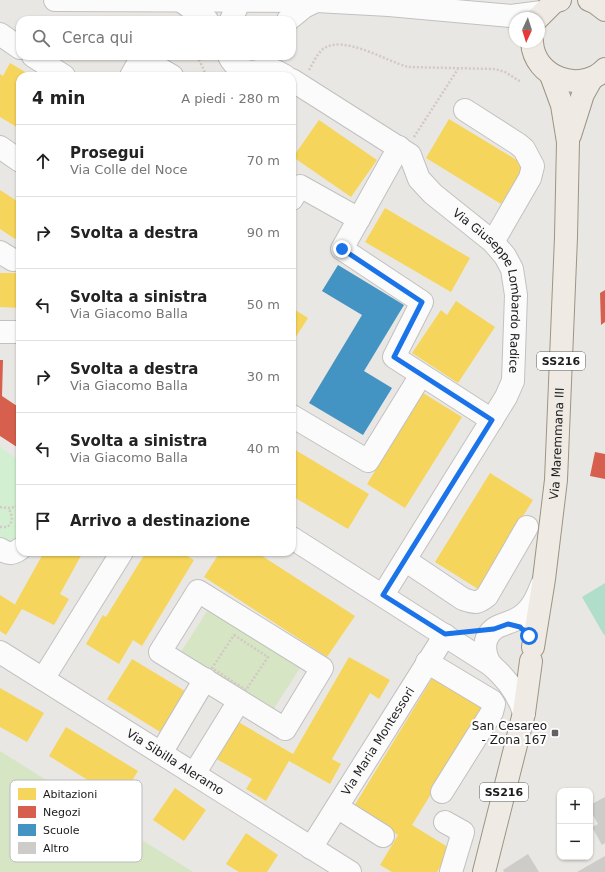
<!DOCTYPE html>
<html lang="it">
<meta charset="utf-8">
<style>
:root{--surface:#fff;--page:#f6f6f6;--text:#222;--muted:#767676;--line:#e0e0e0}
body{margin:0;font-family:"DejaVu Sans",sans-serif;background:var(--page);color:var(--text)}
.controls{position:absolute;right:12px;bottom:12px;display:grid;overflow:hidden;border-radius:8px;box-shadow:0 1px 3px #0004}
.controls button{width:36px;height:36px;display:grid;place-items:center;padding:0;border:0;border-bottom:1px solid var(--line);background:var(--surface);color:var(--text);font:20px sans-serif}
.compass{position:absolute;left:509px;top:12px;width:36px;height:36px;border-radius:50%;background:var(--surface);box-shadow:0 1px 3px #0004;rotate:184deg}
.stop{position:absolute;width:12px;height:12px;margin:-9px;border:3px solid #1a73e8;border-radius:50%;background:#fff}
.stop.end{background:#1a73e8;border-color:#fff;box-shadow:0 1px 4px #0008}
.list{margin:0;padding:0;list-style:none}
h2{display:flex;justify-content:space-between;align-items:center;height:52px;margin:0;padding:0 16px;font-size:17px}
h2 small{font-size:13px;font-weight:400;color:var(--muted)}
.list li{display:grid;grid-template-columns:26px 1fr auto;gap:12px;align-items:center;box-sizing:border-box;height:72px;padding:0 16px;border-top:1px solid var(--line)}
.list b{display:block;font-size:15px;white-space:nowrap}
.list p{margin:0;font-size:13px;white-space:nowrap;color:var(--muted)}
.list em{font-size:13px;font-style:normal;color:var(--muted)}
.icon{flex:none;width:22px;height:22px;fill:none;stroke:currentColor;stroke-width:2;stroke-linecap:round;stroke-linejoin:round}
.map{position:relative;flex:none;width:605px;height:872px;overflow:hidden}
.search{position:absolute;background:var(--surface);box-shadow:0 1px 3px #0004;left:16px;top:16px;width:280px;height:44px;display:flex;align-items:center;gap:10px;box-sizing:border-box;padding:0 14px;border-radius:12px;color:var(--muted);font-size:15px}
.panel{position:absolute;background:var(--surface);box-shadow:0 1px 3px #0004;left:16px;top:72px;width:280px;height:484px;border-radius:12px}
.map>svg:first-child{display:block}
.grass{fill:#d6e5c4}
.park{fill:#d2efd2}
.pitch{fill:#b1decb}
.homes{fill:#f6d55c}
.shops{fill:#d6604d}
.schools{fill:#4393c3}
.building{fill:#ceccc9}
.lines{fill:none;stroke-linecap:round;stroke-linejoin:round}
.minor-casing{stroke:#c2c1c0;stroke-width:24}
.major-casing{stroke:#9d9483;stroke-width:24}
.path{stroke:#d4c7c5;stroke-width:2.5;stroke-dasharray:2 2;stroke-linecap:butt}
.minor{stroke:#fcfbfb;stroke-width:22}
.major{stroke:#efeae3;stroke-width:22}
.route{stroke:#1a73e8;stroke-width:5}
.poi-dot{fill:#636261;stroke:#fff;stroke-width:1.5}
.labels{text-anchor:middle;dominant-baseline:central;stroke-width:4;stroke-linejoin:round;paint-order:stroke}
.shield{fill:#fff;stroke:#5f5f5f;stroke-width:1}
.shield-label{font-size:11px;font-weight:bold;fill:#1b1b1b}
.street-label{font-size:12px;fill:#1b1b1b;stroke:#fff}
.poi-label{font-size:12px;fill:#1b1b1b;stroke:#fff;text-anchor:end}
.key{fill:#fff;stroke:#bbb;stroke-width:1}
.key-label{font-size:11px;fill:#1b1b1b}
</style>
<div class="map">
<svg width="605" height="872" viewBox="0 0 605 872">
<rect width="100%" height="100%" fill="#e9e7e4"/>
<path class="grass" d="M209 608 302 665 271 713 179 655Z
M0 751 193 872H0Z"/>
<path class="park" d="M0 447 20 461V533L12 545 0 538Z"/>
<path class="pitch" d="M605 583V635H604L582 597Z"/>
<path class="homes" d="M10 63 32 76H20V129L0 117V74L3 76Z
M449 119 525 165 501 204 426 158Z
M319 120 377 160 351 197 293 157Z
M0 190 20 203V235L19 234 15 239 0 229Z
M385 208 470 258 451 292 365 242Z
M0 273H20V308L0 307Z
M456 301 495 327 458 383 412 353 441 310 447 315Z
M292 308 308 318 292 343Z
M423 393 462 417 405 508 367 484Z
M292 448 369 494 348 529 292 496Z
M490 473 533 500 478 589 435 562Z
M44 552H83L60 594 69 599 54 625 22 609 6 635 0 631V595L19 607 15 604Z
M146 552H180L194 560 142 646 133 640 119 664 86 644 103 615 106 617Z
M220 552H256L355 616 327 657 204 577Z
M349 657 390 680 379 699 370 693 332 759 341 764 330 784 289 761 266 801 246 789 252 779 213 757 235 720 293 754Z
M132 659 190 694 165 735 107 699Z
M433 677 484 707 412 825 451 849 437 872H392L380 865 398 835 353 808Z
M0 688 44 713 27 742 0 727Z
M66 727 138 771 120 800 49 756Z
M175 788 206 810 184 841 153 820Z
M246 833 278 855 267 872H239L226 864Z"/>
<path class="shops" d="M605 290V322L601 325 600 293Z
M0 360H3L2 396 20 408V449L0 436Z
M595 452 605 454V479L590 476Z"/>
<path class="schools" d="M338 265 404 305 364 371 392 388 363 435 309 403 362 315 322 291Z"/>
<path class="building" d="M605 797V843L602 845 592 827 598 824 590 810V805Z
M528 854 539 872H504L503 870Z
M605 856V872H577Z"/>
<g class="lines">
<defs>
<g id="minor">
<path d="M55 0 316 1 389 5 511 16 542 12"/>
<path d="M180 0 207 20"/>
<path d="M231 20 240 0"/>
<path d="M288 20 304 7 316 1"/>
<path d="M0 34 20 48"/>
<path d="M33 56 64 76"/>
<path d="M229 56C234 67 246 74 258 71 261 71 264 69 268 69 274 69 280 73 285 76"/>
<path d="M131 76 141 58 172 76"/>
<path id="s1" d="M292 80 410 155 419 179 433 194 493 242 505 256 512 269 516 295 513 381 506 397 383 595"/>
<path d="M465 110 518 144 524 149 533 166 530 178 493 242"/>
<path d="M0 147 20 161"/>
<path d="M399 147 342 249 422 302 394 357 492 420"/>
<path d="M292 199 300 186 359 219"/>
<path d="M0 252 13 260"/>
<path d="M0 332H20"/>
<path d="M292 416 368 461 421 375"/>
<path d="M292 538 491 665C506 678 518 693 524 713"/>
<path d="M0 549C8 554 12 555 20 549"/>
<path d="M405 560 463 599C476 603 477 604 487 596L527 527"/>
<path d="M198 591 322 668 285 729 160 652Z"/>
<path id="s2" d="M0 652 350 872"/>
<path d="M427 662 492 701 494 704 492 712 442 792"/>
<path d="M491 665C482 652 483 635 497 627 505 623 513 622 520 617 532 609 537 597 542 584"/>
<path d="M43 679 122 552"/>
<path d="M161 753 205 679"/>
<path d="M194 774 239 701"/>
<path d="M337 807 383 836"/>
<path d="M445 822 463 832 451 872"/>
<path id="s3" d="M311 848 445 635"/>
</g>
<g id="major">
<path d="M589 0 596 3 605 10"/>
<path d="M538 18 554 2 560 0"/>
<path d="M532 42C534 78 581 94 605 69"/>
<path d="M570 135 583 94 592 78"/>
<path id="s4" d="M533 647 544 579 556 480 566 237 568 142 562 105 551 75"/>
<path d="M484 872 524 713 531 661"/>
</g>
</defs>
<use href="#minor" class="minor-casing"/>
<use href="#major" class="major-casing"/>
<path class="path" d="M197 56 204 70 205 76
M309 70C313 63 317 54 323 49 343 34 386 61 408 67L495 69 505 72 521 82
M414 137 458 69
M0 507 9 508 20 506
M0 527H7C14 522 12 516 9 508
M234 635 268 657 246 690 212 668Z"/>
<use href="#minor" class="minor"/>
<use href="#major" class="major"/>
</g>
<g class="lines">
<path class="route" d="M342 249 422 302 394 357 492 420 383 595 445 634 494 629 508 624 520 627 529 636"/>
</g>
<rect class="poi-dot" x="551" y="729" width="8" height="8" rx="2"/>
<g class="labels">
<g class="shield">
<rect x="537" y="352" width="48" height="18" rx="3"/>
<rect x="480" y="783" width="48" height="18" rx="3"/>
</g>
<g class="shield-label">
<text x="561" y="361">SS216</text>
<text x="504" y="792">SS216</text>
</g>
<g class="street-label">
<text stroke="none"><textPath href="#s1" startOffset="307">Via Giuseppe Lombardo Radice</textPath></text>
<text stroke="none"><textPath href="#s4" startOffset="205">Via Maremmana III</textPath></text>
<text stroke="none"><textPath href="#s3" startOffset="126">Via Maria Montessori</textPath></text>
<text stroke="none"><textPath href="#s2" startOffset="207">Via Sibilla Aleramo</textPath></text>
</g>
<g class="poi-label">
<text x="547" y="726">San Cesareo<tspan x="547" dy="14">- Zona 167</tspan></text>
</g>
</g>
<rect x="10" y="780" width="132" height="82" rx="6" class="key"/>
<rect x="18" y="788" width="18" height="12" fill="#f6d55c"/>
<rect x="18" y="806" width="18" height="12" fill="#d6604d"/>
<rect x="18" y="824" width="18" height="12" fill="#4393c3"/>
<rect x="18" y="842" width="18" height="12" fill="#ceccc9"/>
<g class="key-label">
<text x="43" y="798">Abitazioni</text>
<text x="43" y="816">Negozi</text>
<text x="43" y="834">Scuole</text>
<text x="43" y="852">Altro</text>
</g>
</svg>
<div class="controls">
<button>+</button>
<button>−</button>
</div>
<svg class="compass" viewBox="-18 -18 36 36"><path d="M0-13l5 13h-10z" fill="#e53935"/><path d="M0 13l5-13h-10z" fill="#767676"/></svg>
<div class="stop" style="left:529px;top:636px"></div>
<div class="stop end" style="left:342px;top:249px"></div>
<div class="search"><svg class="icon" aria-label="search" viewBox="0 0 24 24"><circle cx="10" cy="10" r="6"/><path d="M15 15l6 6"/></svg>Cerca qui</div>
<section class="panel">
<h2>4 min<small>A piedi · 280 m</small></h2>
<ul class="list">
<li><svg class="icon" aria-label="ahead" viewBox="0 0 24 24"><path d="M12 20V5M6 11l6-6 6 6"/></svg><div><b>Prosegui</b><p>Via Colle del Noce</p></div><em>70 m</em></li>
<li><svg class="icon" aria-label="right" viewBox="0 0 24 24"><path d="M7 20v-9h11M14 6l5 5-5 5"/></svg><div><b>Svolta a destra</b></div><em>90 m</em></li>
<li><svg class="icon" aria-label="left" viewBox="0 0 24 24"><path d="M17 20v-9H6M10 6l-5 5 5 5"/></svg><div><b>Svolta a sinistra</b><p>Via Giacomo Balla</p></div><em>50 m</em></li>
<li><svg class="icon" aria-label="right" viewBox="0 0 24 24"><path d="M7 20v-9h11M14 6l5 5-5 5"/></svg><div><b>Svolta a destra</b><p>Via Giacomo Balla</p></div><em>30 m</em></li>
<li><svg class="icon" aria-label="left" viewBox="0 0 24 24"><path d="M17 20v-9H6M10 6l-5 5 5 5"/></svg><div><b>Svolta a sinistra</b><p>Via Giacomo Balla</p></div><em>40 m</em></li>
<li><svg class="icon" aria-label="arrive" viewBox="0 0 24 24"><path d="M6 21V4h12l-3 4 3 4H6"/></svg><div><b>Arrivo a destinazione</b></div></li>
</ul>
</section>
</div>
